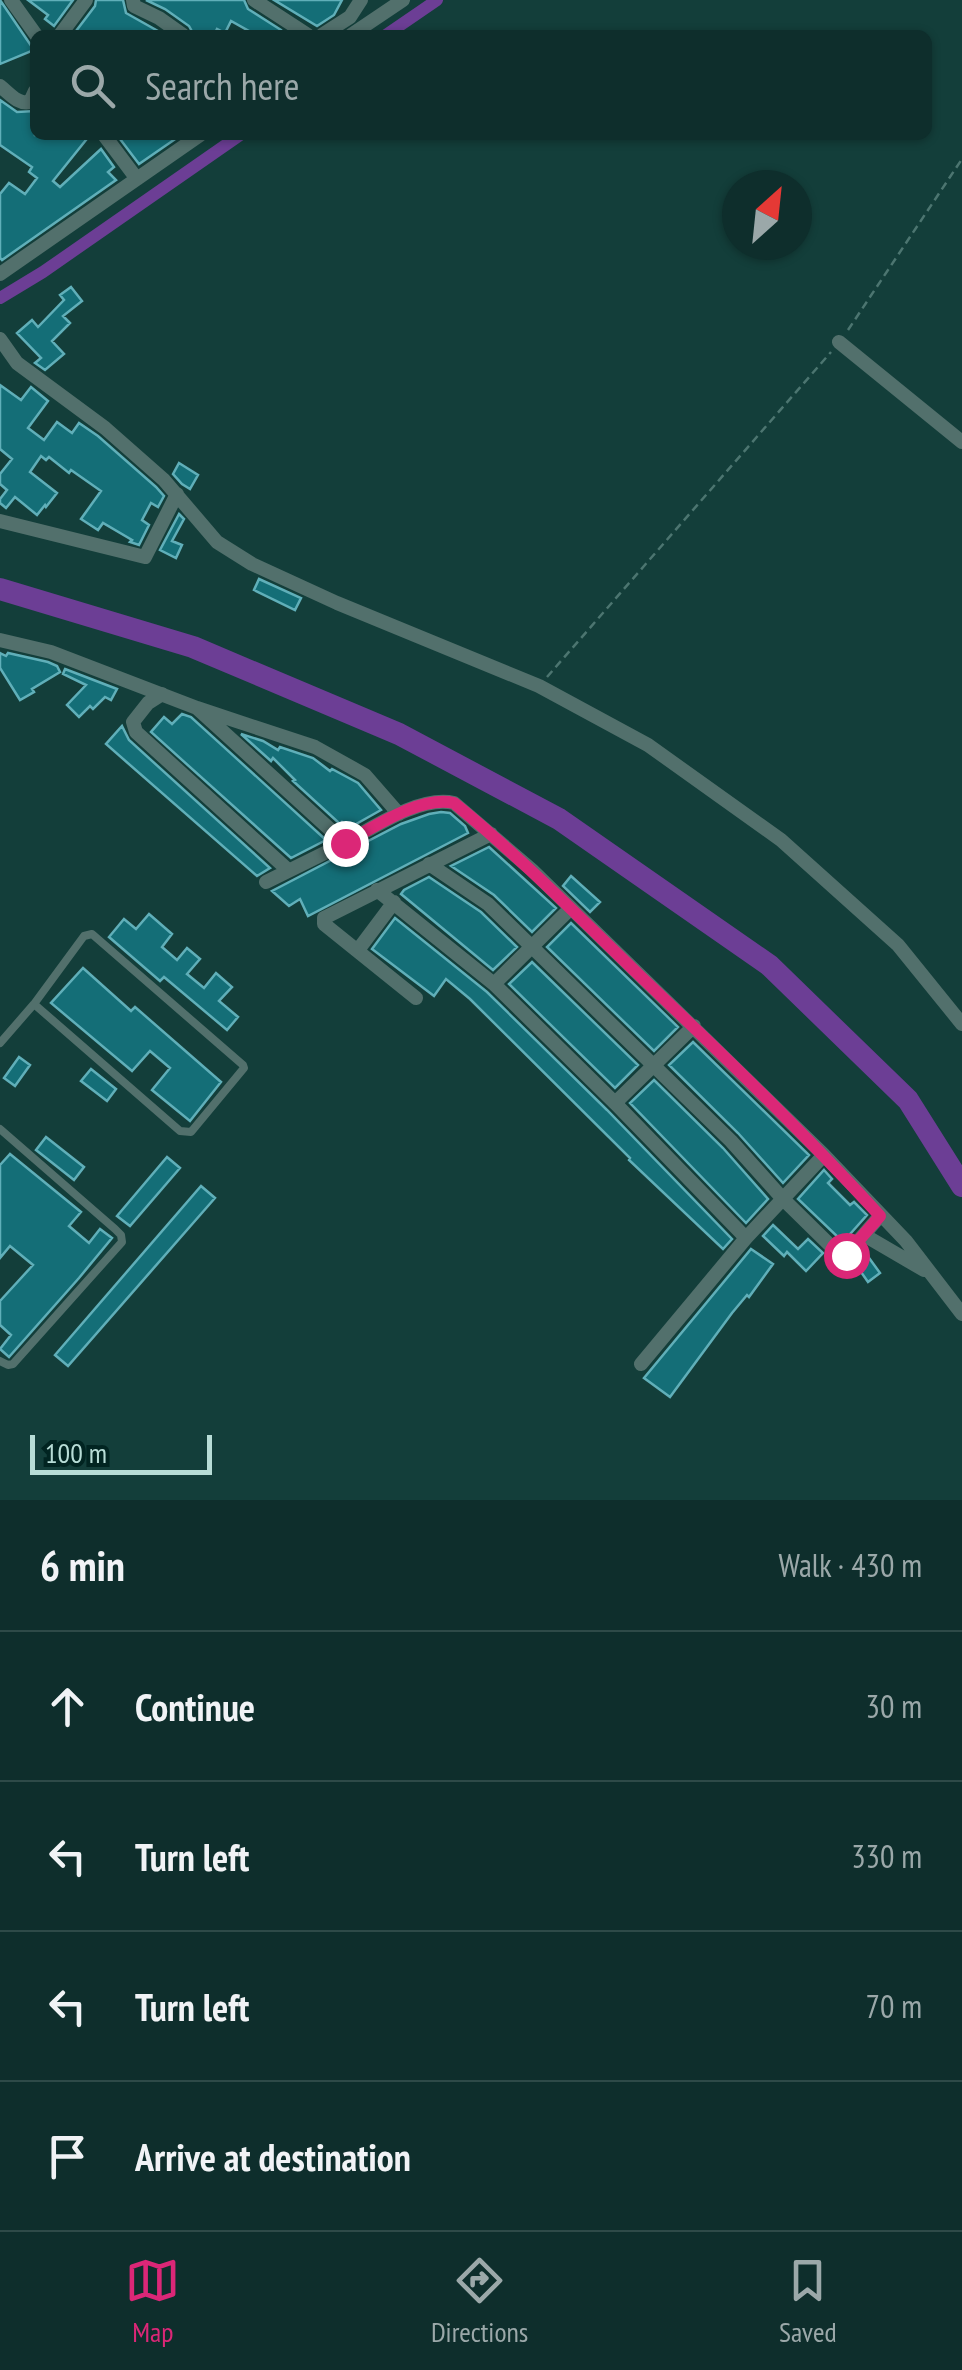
<!DOCTYPE html>
<meta charset="utf-8">
<style>
:root{--surface:#0e2e2c;--page:#1c3a38;--text:#f1f3f6;--muted:#9ba8a9;--line:#2e4a48;--accent:#db2777}
body{margin:0;font-family:"PT Sans Narrow",sans-serif;background:var(--page);color:var(--text)}
.compass{position:absolute;left:722px;top:170px;width:90px;height:90px;border-radius:50%;background:var(--surface);box-shadow:0 2px 8px #0004;rotate:27deg}
.scale{position:absolute;left:30px;bottom:25px;width:182px;box-sizing:border-box;padding-left:10px;border:5px solid #b7dcd6;border-top:0;font-size:28px;line-height:35px;white-space:nowrap;color:#b7dcd6;-webkit-text-stroke:8px #012421;paint-order:stroke}
.stop{position:absolute;width:30px;height:30px;margin:-22px;border:8px solid #db2777;border-radius:50%;background:#fff}
.stop.end{background:#db2777;border-color:#fff;box-shadow:0 2px 10px #0008}
.list{margin:0;padding:0;list-style:none}
h2{display:flex;justify-content:space-between;align-items:center;height:130px;margin:0;padding:0 40px;font-size:42px}
h2 small{font-size:32px;font-weight:400;color:var(--muted)}
.list li{display:grid;grid-template-columns:65px 1fr auto;gap:30px;align-items:center;box-sizing:border-box;height:150px;padding:0 40px;border-top:2px solid var(--line)}
.list b{display:block;font-size:38px;white-space:nowrap}
.list em{font-size:32px;font-style:normal;color:var(--muted)}
.icon{flex:none;width:55px;height:55px;fill:none;stroke:currentColor;stroke-width:2;stroke-linecap:round;stroke-linejoin:round}
.map{position:relative;flex:none;width:962px;height:1500px;overflow:hidden}
.search{position:absolute;background:var(--surface);box-shadow:0 2px 8px #0004;left:30px;right:30px;top:30px;height:110px;display:flex;align-items:center;gap:25px;box-sizing:border-box;padding:0 35px;border-radius:15px;color:var(--muted);font-size:38px}
.sheet{height:730px;background:var(--surface)}
nav{display:flex;justify-content:space-around;align-items:center;box-sizing:border-box;height:140px;border-top:2px solid var(--line);background:var(--surface);font-size:28px;color:var(--muted)}
nav a{display:grid;justify-items:center;gap:5px}
nav .on{color:var(--accent)}
.map>svg:first-child{display:block}
.lines{fill:none;stroke-linecap:round;stroke-linejoin:round}
.canal{stroke:#6c3e95;stroke-width:12}
.river{stroke:#6c3e95;stroke-width:22}
.building{fill:#146e77;stroke:#60afb9;stroke-width:2.5}
.path{stroke:#4c7570;stroke-width:2.5;stroke-dasharray:8 5;stroke-linecap:butt}
.lane{stroke:#52706c;stroke-width:8}
.street{stroke:#52706c;stroke-width:14}
.route{stroke:#db2777;stroke-width:12}
</style>
<div class="map">
<svg width="962" height="1500" viewBox="0 0 962 1500">
<rect width="100%" height="100%" fill="#133e3a"/>
<g class="lines">
<path class="canal" d="M386 35 437 0
M0 298 43 272 240 135"/>
<path class="river" d="M0 589 193 647 399 734 559 819 769 965 908 1100 962 1186"/>
</g>
<path class="building" d="M0 0 34 50 0 64Z
M28 0H73L54 26 45 19 48 15Z
M96 0H123L126 13 165 35H73L95 6Z
M146 0H244L248 9 281 30 279 35H256L231 21 225 33 217 29 214 35H194L189 26 165 9Z
M274 0H342L334 15 317 26Z
M0 100 17 112 35 111V135H90L53 181 60 187 101 149 114 167 108 172 116 180 2 260 0 258V194L9 183 25 194 37 178 29 172 32 167 0 145Z
M117 135H181L139 164Z
M71 287 82 301 63 316 70 323 52 341 64 354 45 370 35 363 41 358 17 333 32 320 38 327 64 300 60 295Z
M0 385 21 400 31 387 48 401 28 428 44 440 57 422 72 433 79 423 98 436 156 487 164 496 158 507 151 503 142 520 149 525 139 545 130 542 132 540 103 523 98 530 81 519 101 491 71 470 69 473 49 457 46 460 41 456 30 472 57 493 46 507 45 505 37 515 15 497 6 508 0 503V499L7 490 0 484V474L12 459 0 449Z
M179 463 198 475 190 489 182 484 173 474Z
M179 514 184 519 172 541 182 545 176 558 160 550Z
M259 579 301 598 295 610 254 590Z
M0 653 6 656 8 653 48 662 57 666 60 672 32 689 34 692 20 700 0 668Z
M65 669 117 689 111 700 105 697 93 709 90 706 79 717 67 705 86 685 63 674Z
M182 714 191 717 326 840 291 858 151 732 164 717 172 724Z
M122 726 129 740 270 868 257 876 106 744Z
M241 734 263 741 278 750 280 747 313 758 330 771 332 769 358 783 381 810 349 828 342 822 340 824 293 781 295 780 273 758 271 761Z
M441 812 450 813 465 826 468 833 308 916 300 899 289 906 272 891 401 824 429 814Z
M489 847 556 908 532 932 494 895 451 866Z
M571 876 600 902 590 912 563 886Z
M429 877 481 912 517 947 493 970 401 894 404 890Z
M149 914 172 934 162 947 177 960 187 948 200 959 187 974 204 988 216 973 232 987 219 1001 238 1017 227 1030 164 977 160 981 109 937 124 919 136 929Z
M395 918 487 992 607 1110 732 1239 723 1249 629 1160 630 1158 470 999 446 979 434 996 372 949Z
M571 923 678 1027 654 1051 547 947Z
M532 962 638 1065 615 1088 509 984Z
M83 968 131 1011 135 1007 221 1082 190 1121 152 1090 170 1068 150 1051 132 1071 51 1003Z
M693 1042 809 1155 783 1183 738 1133 669 1065Z
M19 1057 30 1065 15 1086 4 1078Z
M91 1069 116 1089 107 1101 81 1081Z
M654 1080 723 1148 768 1199 746 1223 630 1103Z
M46 1137 84 1167 74 1180 36 1150Z
M10 1154 81 1212 69 1226 89 1243 100 1229 112 1238 79 1278 9 1357 0 1349 11 1335 0 1325V1301L33 1265 10 1246 0 1258V1165Z
M167 1157 180 1168 130 1226 117 1216Z
M824 1170 832 1179 828 1183 850 1205 854 1202 867 1215 843 1242 798 1199Z
M201 1186 215 1198 68 1366 55 1355Z
M773 1225 798 1249 808 1239 823 1253 806 1271 787 1252 784 1256 763 1236Z
M751 1249 773 1264 749 1297 747 1295 732 1313 670 1397 644 1378Z
M864 1251 880 1273 868 1282 854 1262Z"/>
<g class="lines">
<path class="path" d="M848 330 962 159
M547 677 831 352"/>
<path class="lane" d="M0 1043 34 1004 84 936 92 934 243 1065 244 1068 191 1132 180 1131 34 1004
M0 1129 115 1229 121 1235 122 1242 13 1364 8 1365 0 1361"/>
<path class="street" d="M11 0 36 35
M133 0 134 6 159 18 183 35
M254 0 308 35
M60 35 86 0
M322 35 350 17 361 0
M351 35 403 0
M0 86C9 93 18 105 30 102L35 91
M104 135 137 179
M0 274 200 135
M0 339 17 363 105 428 164 480 217 542 252 564 337 603 539 686 648 745 781 840 898 945 962 1024
M839 342 962 442
M0 521 145 557 177 494
M0 640 51 652 197 708 315 747 365 775 399 814
M162 694 148 703 133 722 136 732 288 870
M197 708 345 843C374 827 421 795 454 803L532 870 824 1155 906 1241 962 1314
M429 864 488 904 731 1141 783 1199 839 1254 846 1255 880 1216
M266 882 345 843
M377 890 494 984 615 1103 746 1238
M358 950 394 902
M494 984 571 908
M416 998 324 924V918L491 834
M615 1103 694 1026
M864 1235 924 1270
M641 1364 746 1238 824 1155"/>
</g>
<g class="lines">
<path class="route" d="M345 843C374 827 421 795 454 803 519 856 578 916 638 974 721 1053 803 1132 880 1216L846 1255"/>
</g>
</svg>
<svg class="compass" viewBox="-18 -18 36 36"><path d="M0-13l5 13h-10z" fill="#e53935"/><path d="M0 13l5-13h-10z" fill="#9ba8a9"/></svg>
<div class="scale">100 m</div>
<div class="stop" style="left:846px;top:1255px"></div>
<div class="stop end" style="left:345px;top:843px"></div>
<div class="search"><svg class="icon" aria-label="search" viewBox="0 0 24 24"><circle cx="10" cy="10" r="6"/><path d="M15 15l6 6"/></svg>Search here</div>
</div>
<section class="sheet">
<h2>6 min<small>Walk · 430 m</small></h2>
<ul class="list">
<li><svg class="icon" aria-label="ahead" viewBox="0 0 24 24"><path d="M12 20V5M6 11l6-6 6 6"/></svg><div><b>Continue</b></div><em>30 m</em></li>
<li><svg class="icon" aria-label="left" viewBox="0 0 24 24"><path d="M17 20v-9H6M10 6l-5 5 5 5"/></svg><div><b>Turn left</b></div><em>330 m</em></li>
<li><svg class="icon" aria-label="left" viewBox="0 0 24 24"><path d="M17 20v-9H6M10 6l-5 5 5 5"/></svg><div><b>Turn left</b></div><em>70 m</em></li>
<li><svg class="icon" aria-label="arrive" viewBox="0 0 24 24"><path d="M6 21V4h12l-3 4 3 4H6"/></svg><div><b>Arrive at destination</b></div></li>
</ul>
</section>
<nav>
<a class="on"><svg class="icon" aria-label="map" viewBox="0 0 24 24"><path d="M3 6l6-2 6 2 6-2v14l-6 2-6-2-6 2zM9 4v14M15 6v14"/></svg>Map</a>
<a><svg class="icon" aria-label="directions" viewBox="0 0 24 24"><path d="M12 3l9 9-9 9-9-9zM9 14v-3h6M13 9l2 2-2 2"/></svg>Directions</a>
<a><svg class="icon" aria-label="saved" viewBox="0 0 24 24"><path d="M7 4h10v16l-5-4-5 4z"/></svg>Saved</a>
</nav>
